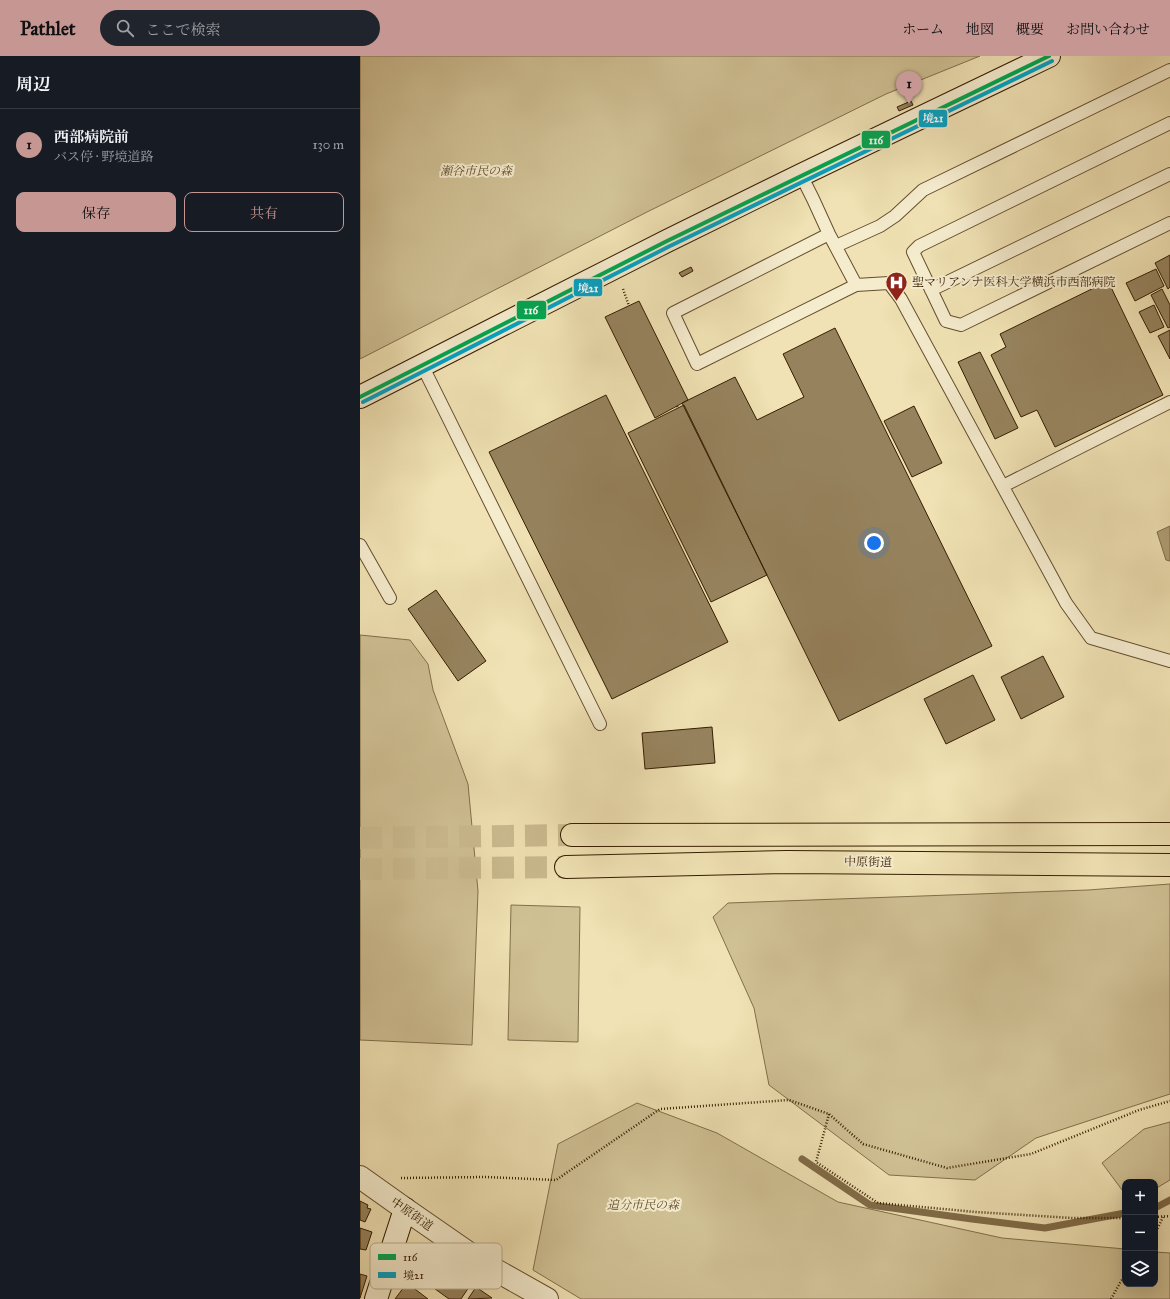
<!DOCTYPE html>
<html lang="ja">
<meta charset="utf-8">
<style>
:root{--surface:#171b24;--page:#20242c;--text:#f1f3f6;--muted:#9ea1a6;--line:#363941;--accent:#c59692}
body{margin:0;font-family:"IM FELL Great Primer","Noto Serif JP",serif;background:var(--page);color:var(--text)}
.controls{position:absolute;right:12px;bottom:12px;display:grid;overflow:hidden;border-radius:8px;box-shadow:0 4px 16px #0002}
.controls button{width:36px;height:36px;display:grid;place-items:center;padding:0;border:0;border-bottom:1px solid var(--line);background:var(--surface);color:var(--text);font:20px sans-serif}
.you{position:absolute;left:514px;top:487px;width:14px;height:14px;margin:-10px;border:3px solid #fff;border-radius:50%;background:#1a73e8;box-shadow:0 0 0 6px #1a73e833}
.badge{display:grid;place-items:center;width:26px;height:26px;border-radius:50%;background:var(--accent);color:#111;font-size:13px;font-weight:700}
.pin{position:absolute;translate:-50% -33px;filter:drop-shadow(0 1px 2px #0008)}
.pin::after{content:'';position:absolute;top:21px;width:14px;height:12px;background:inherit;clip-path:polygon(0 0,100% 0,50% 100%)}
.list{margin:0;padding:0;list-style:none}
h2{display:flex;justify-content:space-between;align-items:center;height:52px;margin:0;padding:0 16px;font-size:17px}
h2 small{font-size:13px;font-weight:400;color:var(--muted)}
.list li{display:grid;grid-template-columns:26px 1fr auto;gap:12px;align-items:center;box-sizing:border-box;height:72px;padding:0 16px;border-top:1px solid var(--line)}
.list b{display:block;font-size:15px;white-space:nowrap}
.list p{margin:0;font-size:13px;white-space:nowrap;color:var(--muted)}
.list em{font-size:13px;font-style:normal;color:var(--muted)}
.actions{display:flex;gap:8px;padding:12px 16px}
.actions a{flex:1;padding:9px 0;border:1px solid var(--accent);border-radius:8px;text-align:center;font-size:14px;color:var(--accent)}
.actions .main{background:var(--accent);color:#111}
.icon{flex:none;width:22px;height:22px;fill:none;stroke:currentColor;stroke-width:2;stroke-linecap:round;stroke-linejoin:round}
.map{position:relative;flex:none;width:810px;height:1243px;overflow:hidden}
header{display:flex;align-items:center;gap:24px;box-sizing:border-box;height:56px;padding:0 20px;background:var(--accent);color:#111}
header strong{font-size:19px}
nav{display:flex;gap:22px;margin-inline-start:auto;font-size:14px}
.search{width:280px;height:36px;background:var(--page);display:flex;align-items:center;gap:10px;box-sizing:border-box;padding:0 14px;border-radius:22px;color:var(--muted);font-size:15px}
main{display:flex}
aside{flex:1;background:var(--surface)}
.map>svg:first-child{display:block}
.green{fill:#d0c195;stroke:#826f4a}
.water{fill:#b09f77;stroke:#7f6b47}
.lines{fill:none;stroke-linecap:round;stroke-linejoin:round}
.stream{stroke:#7f6b47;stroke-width:7}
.building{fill:#96835e;stroke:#351d00}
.primary-tunnel{stroke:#cbbb90;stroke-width:22;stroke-dasharray:22 11;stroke-linecap:butt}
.lane-casing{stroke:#644e2d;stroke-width:14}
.street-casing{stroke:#644e2d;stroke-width:24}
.secondary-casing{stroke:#351d00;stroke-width:24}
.primary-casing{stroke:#351d00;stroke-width:24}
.path{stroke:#351d00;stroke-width:2.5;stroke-dasharray:1 2;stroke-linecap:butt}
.lane{stroke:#f5ecce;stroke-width:12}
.street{stroke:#f5ecce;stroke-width:22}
.secondary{stroke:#f5ecce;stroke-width:22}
.primary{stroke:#f0e2b4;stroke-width:22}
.bus-1-casing{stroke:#f5ecce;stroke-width:7}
.bus-2-casing{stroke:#f5ecce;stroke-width:7}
.bus-1{stroke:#00a651;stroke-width:4}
.bus-2{stroke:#03a2c4;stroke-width:4}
.labels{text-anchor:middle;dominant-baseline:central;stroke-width:4;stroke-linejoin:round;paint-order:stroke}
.park-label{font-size:12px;font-style:italic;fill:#644e2d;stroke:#f5ecce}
.poi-label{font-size:12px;fill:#351d00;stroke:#f5ecce;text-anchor:start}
.street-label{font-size:12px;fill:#351d00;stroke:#f5ecce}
.key{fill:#f5ecce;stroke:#bbae90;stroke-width:1}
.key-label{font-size:11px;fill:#351d00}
.line-badge{stroke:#f5ecce;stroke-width:1.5}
.badge-label{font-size:11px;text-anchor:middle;font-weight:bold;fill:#fff}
</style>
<header>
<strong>Pathlet</strong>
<div class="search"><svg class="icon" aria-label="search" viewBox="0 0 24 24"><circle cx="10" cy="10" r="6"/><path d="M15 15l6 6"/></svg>ここで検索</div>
<nav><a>ホーム</a><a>地図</a><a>概要</a><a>お問い合わせ</a></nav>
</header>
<main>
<aside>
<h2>周辺<small></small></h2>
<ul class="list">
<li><span class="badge">1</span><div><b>西部病院前</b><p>バス停 · 野境道路</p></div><em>130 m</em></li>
</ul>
<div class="actions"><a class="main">保存</a><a>共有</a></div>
</aside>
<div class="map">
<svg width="810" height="1243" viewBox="0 0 810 1243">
<rect width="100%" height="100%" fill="#f0e2b4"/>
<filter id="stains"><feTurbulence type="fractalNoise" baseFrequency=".005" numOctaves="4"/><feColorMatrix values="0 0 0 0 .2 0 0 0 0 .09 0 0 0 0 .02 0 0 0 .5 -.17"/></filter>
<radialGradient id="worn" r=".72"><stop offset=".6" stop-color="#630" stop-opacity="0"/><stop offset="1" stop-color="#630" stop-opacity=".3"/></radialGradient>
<path class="green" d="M0 0H620L526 38 287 156 0 303Z
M0 579 50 584 68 608 73 634 108 728 118 835 112 989 0 984Z
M810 828V1038L676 1082 615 1124 529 1119 409 1029 394 952 353 861 368 847 728 834Z
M151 849 220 851 218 986 148 984Z
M277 1047 357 1077 478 1146 642 1182 765 1193V1228H795V1196L810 1197V1243H221L173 1214 198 1088Z
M810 1066V1124L795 1133V1126H765V1138L742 1107 784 1073Z"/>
<path class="water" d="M810 470V505L806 504 797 476Z"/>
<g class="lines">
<path class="stream" d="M442 1103 510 1149 612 1163 685 1172 765 1157
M795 1152 810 1144"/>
</g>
<path class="building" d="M551 45 553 49 539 55 537 51Z
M810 199V231L808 233 795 207Z
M331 211 333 215 322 221 319 217Z
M796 213 804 230 775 245 766 227Z
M748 225 803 339 695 391 677 354 661 361 631 299 646 291 640 278Z
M802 233 810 249V271L808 272 791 239Z
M279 245 328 344 295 362 245 261Z
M794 249 804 271 790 277 779 256Z
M475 272 632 590 479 665 322 347 375 321 397 364 444 341 423 298Z
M810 274V303L798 280Z
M620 296 658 372 635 383 598 306Z
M246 339 368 586 252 643 129 396Z
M324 349 407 519 351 546 268 377Z
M554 350 582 407 552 421 524 365Z
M76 534 126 605 98 625 48 553Z
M683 600 704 641 661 663 641 621Z
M613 619 635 664 586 688 564 643Z
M352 671 355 707 285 713 282 677Z
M0 1145 8 1149 7 1152 11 1153 5 1166 0 1164Z
M0 1172 12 1176 6 1194 0 1193Z
M84 1213 109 1231 101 1243H89L71 1230Z
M0 1218 7 1220 0 1242Z
M47 1227 68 1243H35Z
M116 1231 132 1242 108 1243Z"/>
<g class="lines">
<path class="primary-tunnel" d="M0 782 212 779
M0 813 206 811"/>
<defs>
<path id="lane" d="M810 67 559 190 553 196 586 265 601 269 810 167
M441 119 453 143 469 178 496 229
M469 178 313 257 337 308 496 229 529 227 541 243 706 547 731 582 810 605
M476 190 520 170 535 160 563 134 810 14
M571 234 810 118
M62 309 240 668
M643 430 810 346
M0 489 30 542"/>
<path id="street" d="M0 1121 45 1153 123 1207 187 1243"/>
<path id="secondary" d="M0 341 307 185 441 119 689 0
M16 1243 45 1153"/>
<path id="primary" d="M212 779 810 778
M206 811 427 806 810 809"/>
</defs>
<use href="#lane" class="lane-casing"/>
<use href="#street" class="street-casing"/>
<use href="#secondary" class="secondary-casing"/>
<use href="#primary" class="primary-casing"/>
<path class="path" d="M263 233 269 250
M317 350 318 352
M469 1058 456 1106 518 1147 616 1156 712 1162H765
M41 1122 126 1121 196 1124 300 1053 429 1044 469 1058 503 1088 587 1112 671 1098 779 1054 810 1045
M795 1161 810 1160
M795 1178 803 1161
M751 1243 761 1225 765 1221"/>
<use href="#lane" class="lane"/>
<use href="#street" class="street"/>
<use href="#secondary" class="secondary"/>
<use href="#primary" class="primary"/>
<defs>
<path id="bus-1" d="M0 341 307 185 689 0"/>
<path id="bus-2" d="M3 346 310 190 692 5"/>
</defs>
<use href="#bus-1" class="bus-1-casing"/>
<use href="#bus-2" class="bus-2-casing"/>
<use href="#bus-1" class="bus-1"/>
<use href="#bus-2" class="bus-2"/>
</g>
<defs>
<symbol id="hospital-pin" viewBox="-11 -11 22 30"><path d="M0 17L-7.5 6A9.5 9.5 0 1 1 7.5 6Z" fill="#8f2418" stroke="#f5ecce"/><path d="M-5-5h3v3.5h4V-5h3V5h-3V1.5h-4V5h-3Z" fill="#fff"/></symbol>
</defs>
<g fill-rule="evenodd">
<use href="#hospital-pin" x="524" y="214" width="25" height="34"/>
</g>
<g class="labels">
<g class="park-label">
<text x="116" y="115">瀬谷市民の森</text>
<text x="283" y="1149">追分市民の森</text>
</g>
<g class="poi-label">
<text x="552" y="226">聖マリアンナ医科大学横浜市西部病院</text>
</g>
<g class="street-label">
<text transform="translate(508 806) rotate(1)">中原街道</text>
<text transform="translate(52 1158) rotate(35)">中原街道</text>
</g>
</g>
<rect x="10" y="1187" width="132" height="46" rx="6" class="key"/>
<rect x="18" y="1198" width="18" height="6" fill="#00a651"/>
<rect x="18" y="1216" width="18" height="6" fill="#03a2c4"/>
<g class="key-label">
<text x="43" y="1205">116</text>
<text x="43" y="1223">境21</text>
</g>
<g class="line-badge">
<rect x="558" y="53" width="30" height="19" rx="4" fill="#03a2c4"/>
<rect x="501" y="74" width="30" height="19" rx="4" fill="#00a651"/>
<rect x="213" y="222" width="30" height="19" rx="4" fill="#03a2c4"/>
<rect x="156" y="244" width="31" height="20" rx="4" fill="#00a651"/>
</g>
<g class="badge-label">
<text x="573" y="66">境21</text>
<text x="516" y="88">116</text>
<text x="228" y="236">境21</text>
<text x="171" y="258">116</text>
</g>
<rect width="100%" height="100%" filter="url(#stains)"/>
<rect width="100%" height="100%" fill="url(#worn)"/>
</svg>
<div class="controls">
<button>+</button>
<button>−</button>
<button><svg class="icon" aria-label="layers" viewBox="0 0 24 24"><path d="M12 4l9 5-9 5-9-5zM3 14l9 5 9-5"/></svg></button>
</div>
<div class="you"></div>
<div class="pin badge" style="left:549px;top:48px">1</div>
</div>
</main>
